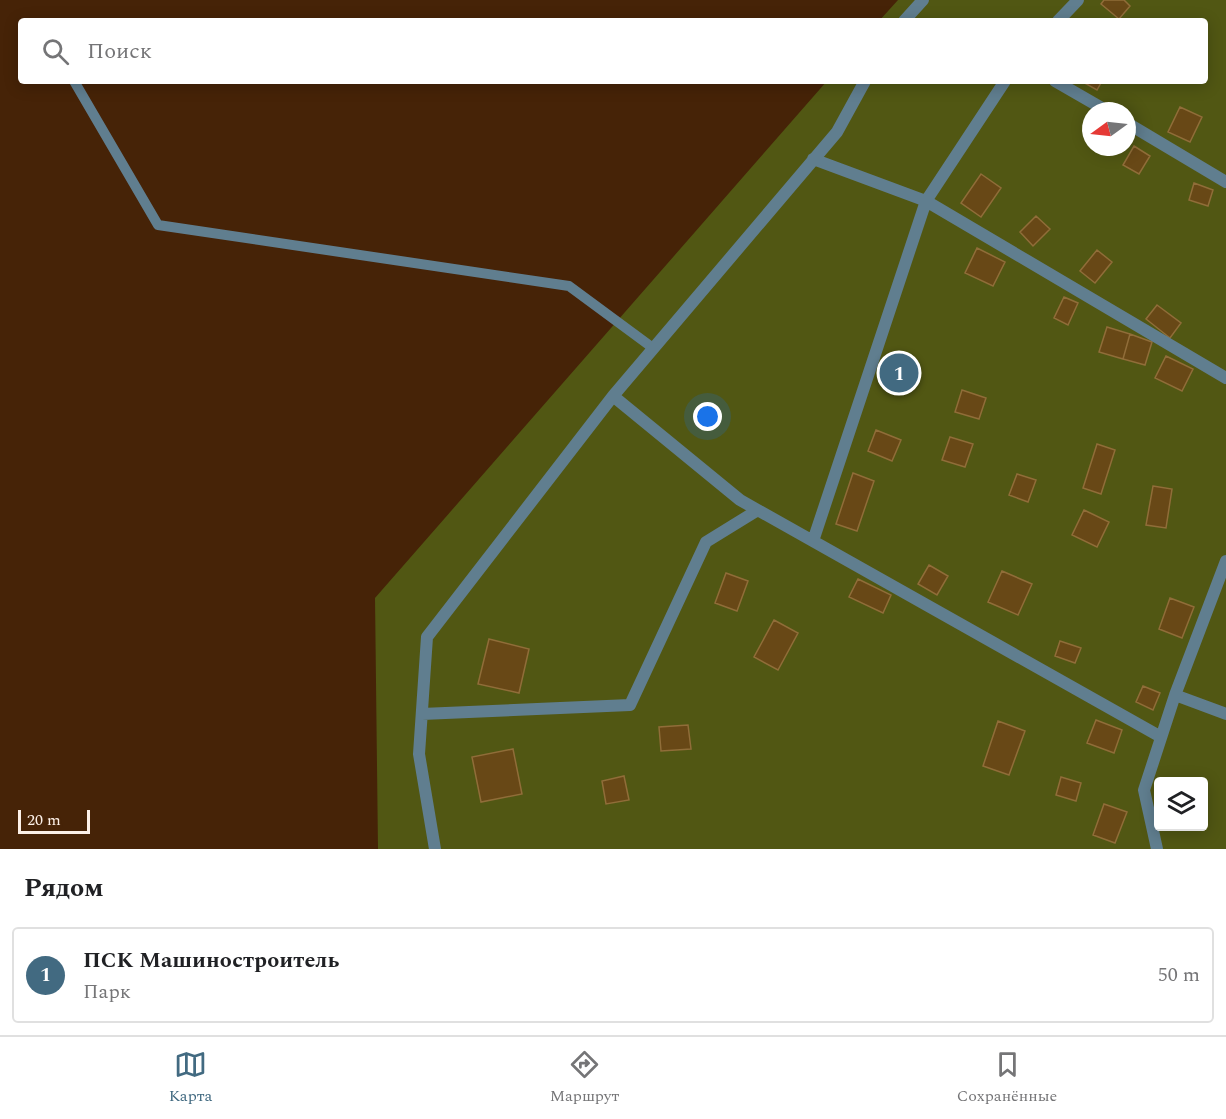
<!DOCTYPE html>
<html lang="ru">
<meta charset="utf-8">
<style>
:root{--surface:#fff;--page:#f6f6f6;--text:#202124;--muted:#757577;--line:#e0e0e0;--accent:#426a81}
body{margin:0;font-family:Spectral,serif;background:var(--page);color:var(--text)}
.controls{position:absolute;right:18px;bottom:18px;display:grid;overflow:hidden;border-radius:6px;box-shadow:0 3px 15px #0003}
.controls button{width:54px;height:54px;display:grid;place-items:center;padding:0;border:0;border-bottom:2px solid var(--line);background:var(--surface);color:var(--text);font:30px sans-serif}
.compass{position:absolute;left:1082px;top:102px;width:54px;height:54px;border-radius:50%;background:var(--surface);box-shadow:0 3px 15px #0003;rotate:255deg}
.scale{position:absolute;left:18px;bottom:15px;width:72px;box-sizing:border-box;padding-left:6px;border:3px solid #fcf0e8;border-top:0;font-size:16px;line-height:21px;white-space:nowrap;color:#fcf0e8;-webkit-text-stroke:4px #462307;paint-order:stroke}
.you{position:absolute;left:708px;top:417px;width:21px;height:21px;margin:-15px;border:4px solid #fff;border-radius:50%;background:#1a73e8;box-shadow:0 0 0 9px #1a73e833}
.badge{display:grid;place-items:center;width:39px;height:39px;border-radius:50%;background:var(--accent);color:#fff;font-size:20px;font-weight:700}
.pin{position:absolute;translate:-50% -50%;border:3px solid #fff;box-shadow:0 2px 6px #0006}
.list{margin:0;padding:0;list-style:none}
h2{display:flex;justify-content:space-between;align-items:center;height:78px;margin:0;padding:0 24px;font-size:26px}
h2 small{font-size:20px;font-weight:400;color:var(--muted)}
.list li{display:grid;grid-template-columns:39px 1fr auto;gap:18px;align-items:center;box-sizing:border-box;height:96px;margin:0 12px 12px;padding:0 12px;border:2px solid var(--line);border-radius:6px}
.list b{display:block;font-size:22px;white-space:nowrap}
.list p{margin:0;font-size:20px;white-space:nowrap;color:var(--muted)}
.list em{font-size:20px;font-style:normal;color:var(--muted)}
.icon{flex:none;width:33px;height:33px;fill:none;stroke:currentColor;stroke-width:2;stroke-linecap:round;stroke-linejoin:round}
.map{position:relative;flex:none;width:1226px;height:849px;overflow:hidden}
.search{position:absolute;background:var(--surface);box-shadow:0 3px 15px #0003;left:18px;right:18px;top:18px;height:66px;display:flex;align-items:center;gap:15px;box-sizing:border-box;padding:0 21px;border-radius:6px;color:var(--muted);font-size:22px}
.sheet{height:186px;background:var(--surface)}
nav{display:flex;justify-content:space-around;align-items:center;box-sizing:border-box;height:84px;border-top:2px solid var(--line);background:var(--surface);font-size:16px;color:var(--muted)}
nav a{display:grid;justify-items:center;gap:3px}
nav .on{color:var(--accent)}
.map>svg:first-child{display:block}
.green{fill:#515713;fill-rule:evenodd}
.building{fill:#684816;stroke:#906d39;stroke-width:1.5}
.lines{fill:none;stroke-linecap:round;stroke-linejoin:round}
.service{stroke:#607e8f;stroke-width:10}
.minor{stroke:#607e8f;stroke-width:12}
</style>
<div class="map">
<svg width="1226" height="849" viewBox="0 0 1226 849">
<rect width="100%" height="100%" fill="#462307"/>
<path class="green" d="M898 0H1226V849H378L375 598 827 81H1205V21H879ZM1091 111H1127V147H1091ZM1158 782H1204V826H1158Z"/>
<path class="building" d="M1104 0H1124L1130 6 1119 19 1101 4Z
M1081 81H1102L1097 90Z
M1180 107 1202 117 1190 142 1168 132Z
M1134 146 1150 156 1139 174 1123 165Z
M981 174 1001 188 981 217 961 203Z
M1194 183 1213 190 1208 206 1189 200Z
M1036 216 1050 229 1033 246 1020 232Z
M977 248 1005 262 993 286 965 273Z
M1097 250 1112 262 1095 283 1080 271Z
M1064 297 1078 303 1068 325 1054 318Z
M1157 305 1181 323 1170 338 1146 319Z
M1107 327 1130 334 1123 359 1099 352Z
M1130 334 1152 342 1145 365 1123 359Z
M1166 356 1193 369 1182 391 1155 378Z
M962 390 986 398 979 419 955 412Z
M876 430 901 440 892 461 868 451Z
M950 437 973 444 965 467 942 460Z
M1097 444 1115 450 1101 494 1083 488Z
M853 473 874 481 857 531 836 524Z
M1017 474 1036 480 1028 502 1009 495Z
M1153 486 1172 489 1166 528 1146 525Z
M1084 510 1109 522 1097 547 1072 535Z
M929 565 948 576 937 595 918 584Z
M1002 571 1032 584 1018 615 988 602Z
M726 573 748 581 737 611 715 603Z
M858 579 891 595 883 613 849 597Z
M1170 598 1194 607 1182 638 1159 629Z
M774 620 798 633 778 670 754 657Z
M489 639 529 649 519 693 478 684Z
M1060 641 1081 648 1075 663 1055 656Z
M1143 686 1160 693 1153 710 1136 702Z
M1096 720 1122 730 1114 753 1087 743Z
M998 721 1025 731 1009 775 983 766Z
M688 725 691 749 661 751 659 727Z
M513 749 522 794 481 802 472 757Z
M624 776 629 800 606 804 602 781Z
M1061 777 1081 783 1076 801 1056 795Z
M1104 804 1127 812 1115 843 1093 835Z"/>
<g class="lines">
<path class="service" d="M74 81 158 225 569 286 653 348"/>
<path class="minor" d="M904 21 923 0
M1058 21 1078 0
M1055 81 1107 111
M1127 123 1226 182
M813 159 926 201 1226 378
M613 396 740 500 1161 737
M813 541 926 201 1005 81
M1175 695 1226 714
M422 714 630 705 706 542 758 510
M435 849 419 754 427 637 613 396 837 132 865 81
M1157 849 1144 790 1175 695 1226 561"/>
</g>
</svg>
<div class="controls">
<button><svg class="icon" aria-label="layers" viewBox="0 0 24 24"><path d="M12 4l9 5-9 5-9-5zM3 14l9 5 9-5"/></svg></button>
</div>
<svg class="compass" viewBox="-18 -18 36 36"><path d="M0-13l5 13h-10z" fill="#e53935"/><path d="M0 13l5-13h-10z" fill="#757577"/></svg>
<div class="scale">20 m</div>
<div class="you"></div>
<div class="pin badge" style="left:899px;top:373px">1</div>
<div class="search"><svg class="icon" aria-label="search" viewBox="0 0 24 24"><circle cx="10" cy="10" r="6"/><path d="M15 15l6 6"/></svg>Поиск</div>
</div>
<section class="sheet">
<h2>Рядом<small></small></h2>
<ul class="list">
<li><span class="badge">1</span><div><b>ПСК Машиностроитель</b><p>Парк</p></div><em>50 m</em></li>
</ul>
</section>
<nav>
<a class="on"><svg class="icon" aria-label="map" viewBox="0 0 24 24"><path d="M3 6l6-2 6 2 6-2v14l-6 2-6-2-6 2zM9 4v14M15 6v14"/></svg>Карта</a>
<a><svg class="icon" aria-label="directions" viewBox="0 0 24 24"><path d="M12 3l9 9-9 9-9-9zM9 14v-3h6M13 9l2 2-2 2"/></svg>Маршрут</a>
<a><svg class="icon" aria-label="saved" viewBox="0 0 24 24"><path d="M7 4h10v16l-5-4-5 4z"/></svg>Сохранённые</a>
</nav>
